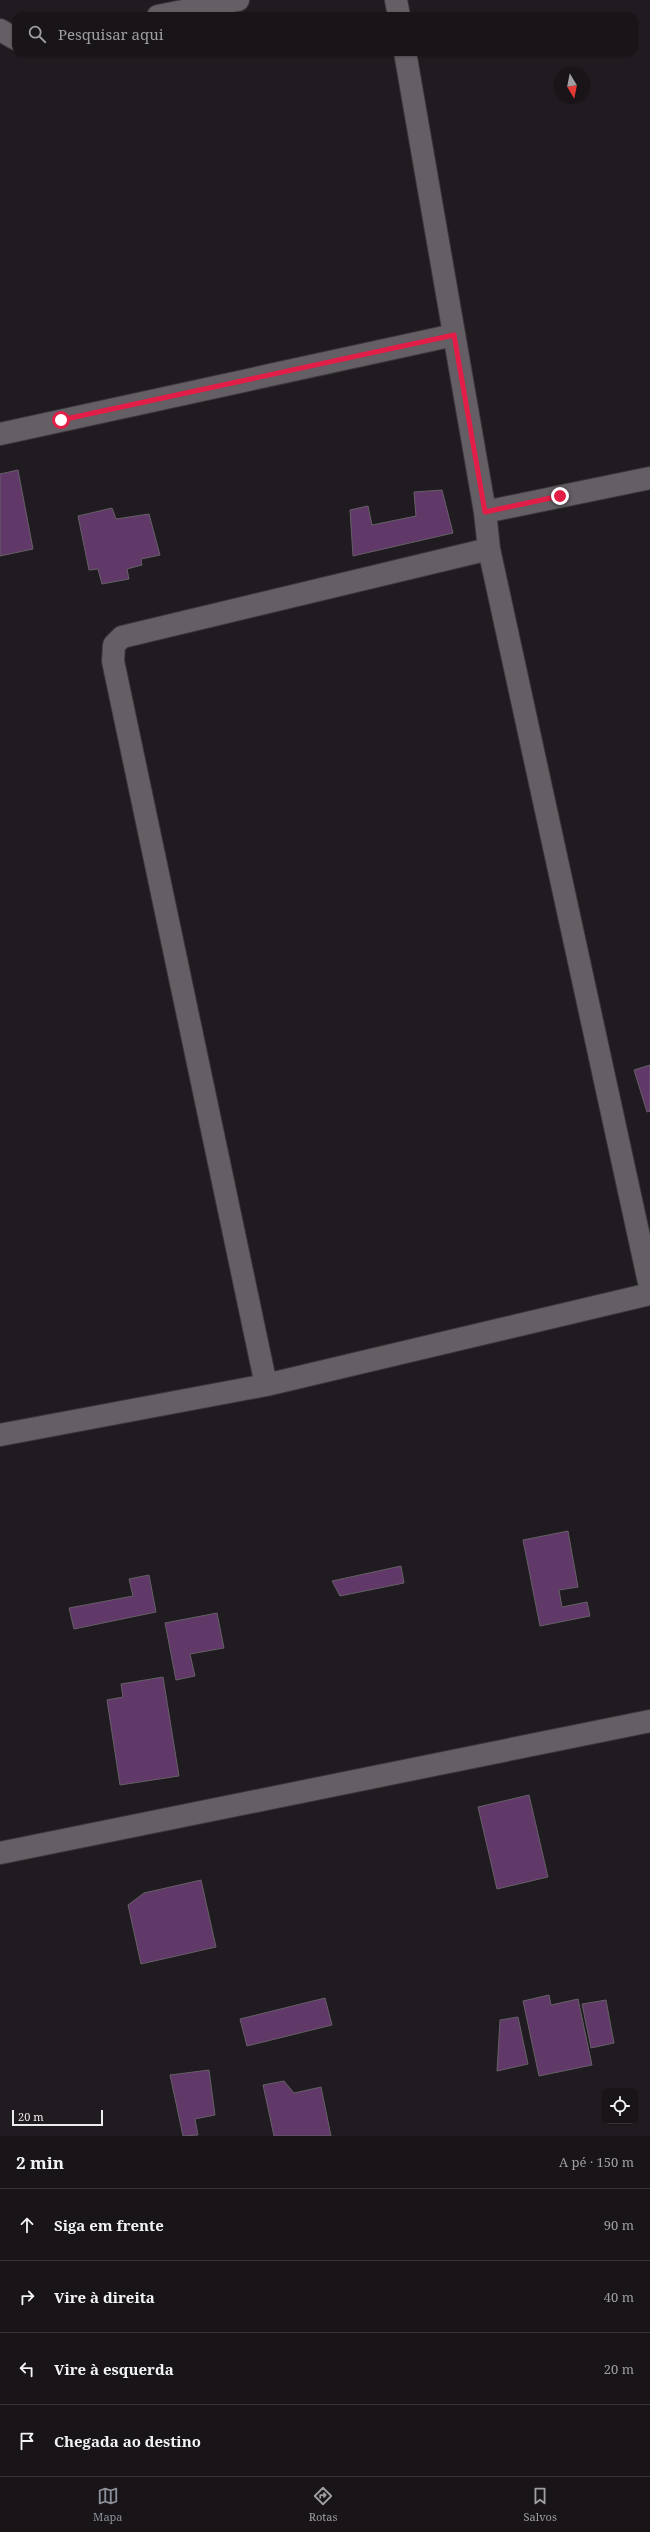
<!DOCTYPE html>
<html lang="pt">
<meta charset="utf-8">
<style>
:root{--surface:#181418;--page:#252125;--text:#f1f3f6;--muted:#9f9ea2;--line:#363337;--accent:#8c9099}
body{margin:0;font-family:"Noto Serif",serif;background:var(--page);color:var(--text)}
.controls{position:absolute;right:12px;bottom:12px;display:grid;overflow:hidden;border-radius:8px;box-shadow:0 1px 3px #0004}
.controls button{width:36px;height:36px;display:grid;place-items:center;padding:0;border:0;border-bottom:1px solid var(--line);background:var(--surface);color:var(--text);font:20px sans-serif}
.compass{position:absolute;left:554px;top:68px;width:36px;height:36px;border-radius:50%;background:var(--surface);box-shadow:0 1px 3px #0004;rotate:170deg}
.scale{position:absolute;left:12px;bottom:10px;width:91px;box-sizing:border-box;padding-left:4px;border:2px solid #edeaed;border-top:0;font-size:11px;line-height:14px;white-space:nowrap;color:#edeaed;-webkit-text-stroke:3px #201b20;paint-order:stroke}
.stop{position:absolute;width:12px;height:12px;margin:-9px;border:3px solid #e11d48;border-radius:50%;background:#fff}
.stop.end{background:#e11d48;border-color:#fff;box-shadow:0 1px 4px #0008}
.list{margin:0;padding:0;list-style:none}
h2{display:flex;justify-content:space-between;align-items:center;height:52px;margin:0;padding:0 16px;font-size:17px}
h2 small{font-size:13px;font-weight:400;color:var(--muted)}
.list li{display:grid;grid-template-columns:26px 1fr auto;gap:12px;align-items:center;box-sizing:border-box;height:72px;padding:0 16px;border-top:1px solid var(--line)}
.list b{display:block;font-size:15px;white-space:nowrap}
.list em{font-size:13px;font-style:normal;color:var(--muted)}
.icon{flex:none;width:22px;height:22px;fill:none;stroke:currentColor;stroke-width:2;stroke-linecap:round;stroke-linejoin:round}
.map{position:relative;flex:none;width:650px;height:2136px;overflow:hidden}
.search{position:absolute;background:var(--surface);box-shadow:0 1px 3px #0004;left:12px;right:12px;top:12px;height:44px;display:flex;align-items:center;gap:10px;box-sizing:border-box;padding:0 14px;border-radius:12px;color:var(--muted);font-size:15px}
.sheet{height:340px;background:var(--surface)}
nav{display:flex;justify-content:space-around;align-items:center;box-sizing:border-box;height:56px;border-top:1px solid var(--line);background:var(--surface);font-size:11px;color:var(--muted)}
nav a{display:grid;justify-items:center;gap:2px}
nav .on{color:var(--accent)}
.map>svg:first-child{display:block}
.building{fill:#613968;stroke:#656066}
.lines{fill:none;stroke-linecap:round;stroke-linejoin:round}
.minor-casing{stroke:#3b383c;stroke-width:24}
.minor{stroke:#645f65;stroke-width:22}
.route{stroke:#e11d48;stroke-width:5}
</style>
<div class="map">
<svg width="650" height="2136" viewBox="0 0 650 2136">
<rect width="100%" height="100%" fill="#201b20"/>
<path class="building" d="M18 470 33 549 0 556V474Z
M442 490 453 533 353 556 350 510 368 506 372 525 416 516 414 492Z
M112 508 116 519 149 514 160 555 141 559 142 565 127 569 129 579 102 584 98 569 89 570 78 516Z
M650 1065V1111L647 1112 634 1070Z
M568 1531 578 1587 559 1590 562 1607 587 1602 590 1616 540 1626 523 1540Z
M401 1566 404 1583 340 1596 332 1581Z
M149 1575 156 1612 74 1629 69 1608 133 1596 129 1579Z
M217 1613 224 1648 190 1654 195 1676 176 1680 165 1623Z
M163 1677 179 1776 120 1785 107 1700 123 1697 121 1684Z
M529 1795 548 1877 497 1889 478 1807Z
M201 1880 216 1947 141 1964 128 1905 144 1893Z
M549 1995 551 2005 578 1999 592 2065 539 2076 523 2001Z
M325 1998 332 2025 247 2046 240 2019Z
M606 2000 614 2043 591 2048 582 2004Z
M518 2017 528 2064 497 2071 500 2020Z
M209 2070 215 2115 195 2119 198 2135 183 2136 170 2075Z
M284 2081 294 2093 321 2087 331 2136H274L263 2085Z"/>
<g class="lines">
<defs>
<path id="minor" d="M396 0 399 16
M158 16 238 0
M0 30 16 39
M405 52 485 512 489 549 650 1287
M0 434 454 335
M485 512 650 478
M266 1385 113 661 114 645 122 637 489 549
M0 1435 266 1385 650 1294
M0 1853 650 1721"/>
</defs>
<use href="#minor" class="minor-casing"/>
<use href="#minor" class="minor"/>
</g>
<g class="lines">
<path class="route" d="M61 420 454 335 485 512 560 496"/>
</g>
</svg>
<div class="controls">
<button><svg class="icon" aria-label="locate" viewBox="0 0 24 24"><circle cx="12" cy="12" r="6"/><path d="M12 2v4M12 18v4M2 12h4M18 12h4"/></svg></button>
</div>
<svg class="compass" viewBox="-18 -18 36 36"><path d="M0-13l5 13h-10z" fill="#e53935"/><path d="M0 13l5-13h-10z" fill="#9f9ea2"/></svg>
<div class="scale">20 m</div>
<div class="stop" style="left:61px;top:420px"></div>
<div class="stop end" style="left:560px;top:496px"></div>
<div class="search"><svg class="icon" aria-label="search" viewBox="0 0 24 24"><circle cx="10" cy="10" r="6"/><path d="M15 15l6 6"/></svg>Pesquisar aqui</div>
</div>
<section class="sheet">
<h2>2 min<small>A pé · 150 m</small></h2>
<ul class="list">
<li><svg class="icon" aria-label="ahead" viewBox="0 0 24 24"><path d="M12 20V5M6 11l6-6 6 6"/></svg><div><b>Siga em frente</b></div><em>90 m</em></li>
<li><svg class="icon" aria-label="right" viewBox="0 0 24 24"><path d="M7 20v-9h11M14 6l5 5-5 5"/></svg><div><b>Vire à direita</b></div><em>40 m</em></li>
<li><svg class="icon" aria-label="left" viewBox="0 0 24 24"><path d="M17 20v-9H6M10 6l-5 5 5 5"/></svg><div><b>Vire à esquerda</b></div><em>20 m</em></li>
<li><svg class="icon" aria-label="arrive" viewBox="0 0 24 24"><path d="M6 21V4h12l-3 4 3 4H6"/></svg><div><b>Chegada ao destino</b></div></li>
</ul>
</section>
<nav>
<a class="on"><svg class="icon" aria-label="map" viewBox="0 0 24 24"><path d="M3 6l6-2 6 2 6-2v14l-6 2-6-2-6 2zM9 4v14M15 6v14"/></svg>Mapa</a>
<a><svg class="icon" aria-label="directions" viewBox="0 0 24 24"><path d="M12 3l9 9-9 9-9-9zM9 14v-3h6M13 9l2 2-2 2"/></svg>Rotas</a>
<a><svg class="icon" aria-label="saved" viewBox="0 0 24 24"><path d="M7 4h10v16l-5-4-5 4z"/></svg>Salvos</a>
</nav>
